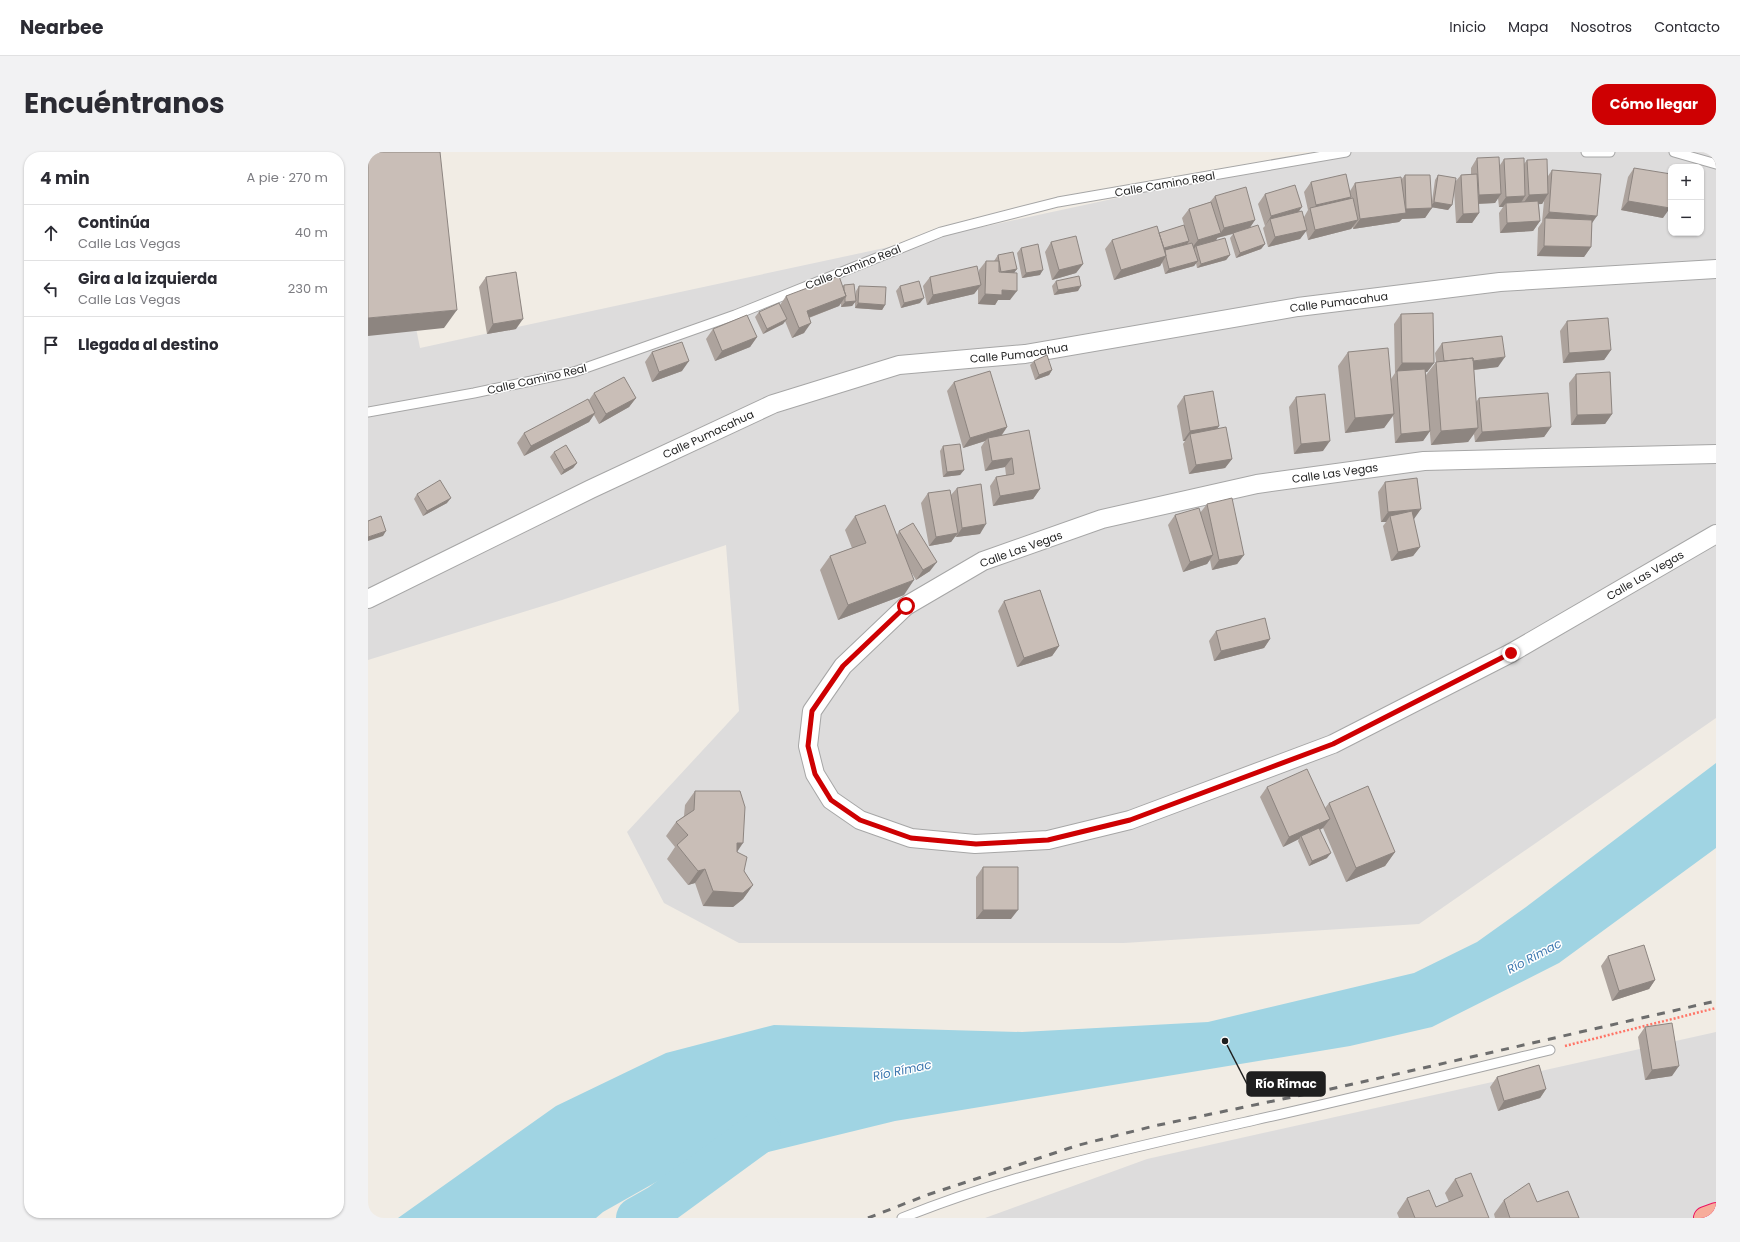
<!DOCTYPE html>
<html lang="es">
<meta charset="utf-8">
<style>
:root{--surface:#fff;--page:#f2f2f3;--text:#2b2b33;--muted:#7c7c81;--line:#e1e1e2;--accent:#ce0002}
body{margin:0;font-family:Poppins,sans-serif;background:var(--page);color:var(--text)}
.controls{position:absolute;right:12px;top:12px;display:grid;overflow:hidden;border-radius:8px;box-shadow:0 1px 3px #0004}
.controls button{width:36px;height:36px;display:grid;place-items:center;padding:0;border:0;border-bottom:1px solid var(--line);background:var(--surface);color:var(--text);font:20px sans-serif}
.stop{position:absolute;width:12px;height:12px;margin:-9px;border:3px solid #ce0002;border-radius:50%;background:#fff}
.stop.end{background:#ce0002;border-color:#fff;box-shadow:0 1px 4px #0008}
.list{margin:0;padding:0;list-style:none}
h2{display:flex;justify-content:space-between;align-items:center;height:52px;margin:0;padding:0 16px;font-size:17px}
h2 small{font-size:13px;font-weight:400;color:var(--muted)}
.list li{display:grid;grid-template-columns:26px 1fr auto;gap:12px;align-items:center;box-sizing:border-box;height:56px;padding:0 16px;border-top:1px solid var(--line)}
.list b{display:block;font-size:15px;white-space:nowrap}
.list p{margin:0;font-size:13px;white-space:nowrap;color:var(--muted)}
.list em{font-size:13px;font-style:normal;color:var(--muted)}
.icon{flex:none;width:22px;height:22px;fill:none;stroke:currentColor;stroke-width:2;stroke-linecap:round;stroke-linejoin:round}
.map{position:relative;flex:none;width:1348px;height:1066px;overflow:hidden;border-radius:16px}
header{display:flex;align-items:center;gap:24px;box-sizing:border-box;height:56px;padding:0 20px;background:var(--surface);border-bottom:1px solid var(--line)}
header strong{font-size:19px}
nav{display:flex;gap:22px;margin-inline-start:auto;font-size:14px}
.intro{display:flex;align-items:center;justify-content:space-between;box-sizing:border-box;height:96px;padding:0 24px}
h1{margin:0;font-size:28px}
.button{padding:10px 18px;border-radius:16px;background:var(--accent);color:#fff;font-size:14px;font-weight:700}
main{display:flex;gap:24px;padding:0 24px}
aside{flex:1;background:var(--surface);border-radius:16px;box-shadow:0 1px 3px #0004}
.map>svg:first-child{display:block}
.residential{fill:#dddcdc;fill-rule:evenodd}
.water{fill:#a0d4e3}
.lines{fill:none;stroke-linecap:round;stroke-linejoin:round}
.river{stroke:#a0d4e3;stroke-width:42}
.service-casing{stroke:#a6a6a6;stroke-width:11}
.minor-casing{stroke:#a6a6a6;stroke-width:20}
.trunk-casing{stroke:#ec1360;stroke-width:24}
.path{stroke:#ff7567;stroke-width:2.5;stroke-dasharray:2 2;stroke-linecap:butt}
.service{stroke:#fff;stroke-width:9}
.minor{stroke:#fff;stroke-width:18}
.trunk{stroke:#f7ac9a;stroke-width:22}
.rail{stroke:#6d6d6d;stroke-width:3;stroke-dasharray:8 8;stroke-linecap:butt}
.wall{fill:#ada39d}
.shaded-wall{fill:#8d8580}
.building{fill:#c9beb7;stroke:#8d8580}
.route{stroke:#ce0002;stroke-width:5}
.labels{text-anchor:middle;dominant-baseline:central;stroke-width:3;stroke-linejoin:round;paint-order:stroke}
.street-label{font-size:11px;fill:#1f1f1f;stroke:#fff}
.water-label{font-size:12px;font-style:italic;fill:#3f79b0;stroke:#fff}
.leader{fill:none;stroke:#1f1f1f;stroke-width:1.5}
.callout-dot{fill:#1f1f1f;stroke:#fff;stroke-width:1.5}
.callout{fill:#1f1f1f;stroke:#1f1f1f;stroke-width:1.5}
.callout-label{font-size:12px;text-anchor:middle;font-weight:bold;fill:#fff}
</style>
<header>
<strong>Nearbee</strong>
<nav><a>Inicio</a><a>Mapa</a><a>Nosotros</a><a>Contacto</a></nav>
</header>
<div class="intro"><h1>Encuéntranos</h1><a class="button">Cómo llegar</a></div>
<main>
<aside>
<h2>4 min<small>A pie · 270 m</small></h2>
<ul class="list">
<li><svg class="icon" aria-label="ahead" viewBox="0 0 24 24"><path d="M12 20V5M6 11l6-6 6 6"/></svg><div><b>Continúa</b><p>Calle Las Vegas</p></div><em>40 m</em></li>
<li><svg class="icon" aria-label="left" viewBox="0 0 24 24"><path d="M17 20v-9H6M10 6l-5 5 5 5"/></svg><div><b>Gira a la izquierda</b><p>Calle Las Vegas</p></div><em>230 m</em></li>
<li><svg class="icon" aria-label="arrive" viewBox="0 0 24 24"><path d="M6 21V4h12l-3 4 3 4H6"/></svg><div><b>Llegada al destino</b></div></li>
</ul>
</aside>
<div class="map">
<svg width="1348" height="1066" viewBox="0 0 1348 1066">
<rect width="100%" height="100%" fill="#f1ece4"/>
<path class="residential" d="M0 0H13L52 196 962 0H1348V566L1051 772 756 791H371L296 751 259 680 371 559 358 393 194 448 0 508ZM1303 15H1333V81H1303Z
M1348 880V1066H617L779 1007Z"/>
<path class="water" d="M1348 611V696L1191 811 1064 875 982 894 527 969 297 1025 235 1060 228 1066H30L188 954 298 901 406 873 654 880 840 870 1046 821 1109 790 1158 755Z"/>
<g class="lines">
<path class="river" d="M269 1066 292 1053 392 980"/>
<defs>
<path id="service" d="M1218 0H1242
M1306 0 1348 12
M0 260 106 241 206 220 367 163 573 80 690 50 978 0
M534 1066C648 1020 767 995 887 968 985 946 1083 922 1182 898"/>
<g id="minor">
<path id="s1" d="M1348 302 1056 309 889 332 734 367 615 409 538 454 475 514 444 559 440 594 447 622 463 648 492 668 543 686 607 692 680 688 762 668 965 592 1143 501 1348 382"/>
<path id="s2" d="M0 447 223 337 405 252 531 213 657 202 930 155 1132 130 1348 117"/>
</g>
<path id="trunk" d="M1337 1066 1348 1062"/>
</defs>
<use href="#service" class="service-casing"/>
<use href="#minor" class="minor-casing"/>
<use href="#trunk" class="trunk-casing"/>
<path class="path" d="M1197 894 1348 856"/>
<use href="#service" class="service"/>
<use href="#minor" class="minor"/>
<use href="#trunk" class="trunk"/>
<path class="rail" d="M500 1066 559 1043 711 993 786 974 972 935 1348 849"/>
</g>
<path class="wall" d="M1109 6 1132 13 1136 7 1156 12 1159 8 1180 24 1184 18 1224 72 1223 95 1216 105 1169 104 1170 76 1174 70 1176 49 1174 52H1171L1172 69 1165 79 1132 81 1131 61 1135 55H1131L1130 46 1127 51 1110 52 1111 61 1104 71H1088L1086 37 1084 53 1080 58 1064 55 1057 66 1034 67 1031 70 985 77V75L983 77 940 88 938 79 932 87 900 95 895 76 897 74 890 52 897 42 930 60 936 65 940 58 936 40 943 30 982 39 987 31 1033 28 1037 23 1064 49 1067 28 1070 23 1087 30 1093 23 1103 22V16Z
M1266 16 1295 66 1253 58 1260 25Z
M847 44 887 68 882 75 897 92 893 97 868 106 862 86 865 82 849 86 848 88 862 103 858 108 829 116 828 111 826 114 797 122 794 110 792 114 746 128 737 97 744 88 791 81 816 73 814 66 821 57 842 50Z
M683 90 715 112 708 121 684 128 677 100Z
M653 96 672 123 654 126 649 101Z
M630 103 649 117 646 121 642 148H630L627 153 610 152V137L606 142 559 153 555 134 562 125 611 121V118L618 109H626Z
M118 125 148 177 119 182 111 135Z
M688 129 710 139 686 143 684 134Z
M476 133 487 147 488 139 491 134 517 153 514 158 487 156V150L484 154 473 155V151L471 154 441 166 436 181 424 186 417 169 415 172 395 182 387 165 391 160 412 153 418 144 475 134Z
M532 134 552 151 533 156 528 139Z
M1033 162 1066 211 1059 220H1058V223L1068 210V209L1067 201 1074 191 1130 215 1106 218 1108 250 1111 246 1183 275 1176 285 1107 290 1106 282 1100 290 1063 293 1061 271 1062 279 1055 289 1027 291 1025 264 1016 276 977 281 970 214 980 200 1023 227 1027 221 1026 172Z
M1199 169 1243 198 1236 208 1195 211 1192 179Z
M345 177 389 185 382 195 347 209 338 187Z
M284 200 314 219 284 230 277 210Z
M666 209 684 218 681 223 667 228 662 213Z
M1208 222 1244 262 1237 272 1203 273 1201 231Z
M586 230 639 275 634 283 672 337 665 347 625 354 622 334 628 325 638 323 637 315 617 319 613 295 617 289 595 296 579 239Z
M226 241 268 246 261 255 231 272 226 263 221 270 156 304 149 291 156 281 221 248Z
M816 244 851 274 849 277 864 307 857 316 821 322 815 292 817 289H815L809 254Z
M928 245 955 299 926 302 921 255Z
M575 294 596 318 592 323 575 325 572 299Z
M186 300 209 311 205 316 193 323 182 305Z
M1017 330 1046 367H1045L1052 395 1045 404 1023 409 1015 374 1018 370H1013L1010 340Z
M589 336 612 382 588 385 587 384 583 390 561 394 553 351 560 341 583 343Z
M49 342 79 351 55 364 46 347Z
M839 352 876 403 869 412 844 418 842 408 839 412 815 420 800 373 807 363 832 361Z
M487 364 529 383 531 379 562 419 548 428 542 418 536 443 470 468 452 418 462 404 484 396 477 378Z
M636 449 691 494 684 504 649 515 630 459Z
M848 479 902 487 896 496 846 509 841 489Z
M899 635 957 656 961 651 1027 700 1017 714 978 730 955 676 952 678 959 706 941 714 930 689 931 687 915 695 892 645Z
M327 639 369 700 376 719 385 733 375 747 365 755 335 754 327 731 320 733 299 707 307 695 298 684 308 670 316 664 317 653Z
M615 715 643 767H608V725Z
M1240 804 1287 828 1281 837 1244 849 1233 814Z
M1277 875 1304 924 1277 928 1270 885Z
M1129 925 1178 937 1172 946 1130 959 1122 935Z
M1087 1027 1121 1066H1031L1029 1061 1039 1046 1068 1055 1081 1050 1077 1041Z
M1136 1048 1169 1050 1211 1066H1127L1126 1062Z"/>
<path class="shaded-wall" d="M1133 42 1127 51 1104 52 1111 43Z
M1180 42 1174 52 1154 53 1161 43Z
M1157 44 1151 54 1138 51 1135 55H1131L1138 45Z
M983 45 976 54 943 61 948 53Z
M1260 49 1302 56 1295 66 1253 58Z
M1066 50 1084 53 1080 58 1062 55Z
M934 55 927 65 902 67 897 74 903 64Z
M1064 56 1057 66 1034 67 1031 70 985 77 992 67 1038 57Z
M1181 60 1229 64 1222 74 1177 66 1174 70Z
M1111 61 1104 71H1088L1095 62Z
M887 68 881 77 849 86 856 76Z
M990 68 983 77 940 88 947 78Z
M1172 69 1165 79 1132 81 1139 71Z
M939 78 932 87 900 95 907 85Z
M853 81 846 91 828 94 826 97H823L830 88Z
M821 89 818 94 796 100 794 97Z
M897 92 893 97 868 106 872 101Z
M1176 94 1223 95 1216 105 1169 104Z
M862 103 858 108 829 116 833 112Z
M798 104 792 114 746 128 753 118Z
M830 109 826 114 797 122 801 117Z
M715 112 708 121 684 128 691 118Z
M649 117 645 122 633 120Z
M675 118 672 123 654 126 658 121Z
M613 133 606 142 559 153 565 143Z
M713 134 710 139 686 143 690 138Z
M634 138 649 139 642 148H630L627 153 610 152 617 142Z
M478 144 471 154 432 169 439 159Z
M556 146 552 151 533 156 536 151Z
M488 149 484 154 473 155 477 150Z
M490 151 517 153 514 158 487 156Z
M89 158 76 176 0 184V166Z
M155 167 148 177 119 182 125 172Z
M419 167 415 172 395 182 399 177Z
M443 171 436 181 424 186 431 176Z
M389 185 382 195 347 209 354 199Z
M1243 198 1236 208 1195 211 1201 201Z
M1137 205 1130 215 1070 222 1077 213Z
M321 209 314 219 284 230 291 220Z
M1034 211H1066L1059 220 1029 221V219L1027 221Z
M684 218 681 223 667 228 671 223Z
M268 246 261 255 231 272 238 262Z
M227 261 221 270 156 304 163 294Z
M1026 262 1016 276 977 281 987 266Z
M1244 262 1237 272 1203 273 1209 263Z
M851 274 844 284 822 282 817 289H815L822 279Z
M639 275 632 285 620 286 617 289 595 296 602 286Z
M1183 275 1176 285 1107 290 1114 280Z
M1110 276 1100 290 1063 293 1073 279Z
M1062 279 1055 289 1027 291 1033 282Z
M962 289 955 299 926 302 933 292Z
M644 306 637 315 617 319 624 309Z
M864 307 857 316 821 322 828 313Z
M209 311 205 316 193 323 196 318Z
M596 318 592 323 575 325 579 320Z
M672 337 665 347 625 354 632 344Z
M83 346 79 351 55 364 59 359Z
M1053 357 1046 367 1023 369 1022 364 1018 370H1013L1020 360Z
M618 372 612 382 588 385 594 376Z
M18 379 15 384 0 389V385Z
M590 381 583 390 561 394 568 385Z
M1052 395 1045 404 1023 409 1030 400Z
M845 403 839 412 815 420 822 410Z
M876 403 869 412 844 418 851 408Z
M569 410 562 419 548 428 555 418Z
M546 428 536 443 470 468 480 453Z
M902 487 896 496 846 509 853 499Z
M691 494 684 504 649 515 656 506Z
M962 667 955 676 934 686 933 684 931 687 915 695 921 685Z
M369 691H375L365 706Z
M1027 700 1017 714 978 730 988 716Z
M963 701 959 706 941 714 944 709Z
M337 717 327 731 320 733 330 719Z
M385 733 375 747 365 755 335 754 345 739Z
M615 758H650L643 767H608Z
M1287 828 1281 837 1244 849 1251 839Z
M1311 914 1304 924 1277 928 1284 918Z
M1178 937 1172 946 1130 959 1136 949Z"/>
<path class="building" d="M0 0H72L89 158 0 166Z
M1131 5 1133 42 1111 43 1109 6Z
M1156 6 1157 44 1138 45 1136 7Z
M1179 7 1180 42 1161 43 1159 8Z
M1266 16 1303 22V48L1302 56 1260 49Z
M1184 18 1233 22 1229 64 1181 60Z
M978 22 983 45 948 53 943 30Z
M1109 22 1111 61 1095 62 1093 23Z
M1037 23H1062L1064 56 1038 57Z
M1070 23 1088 26 1084 53 1066 50Z
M1033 25 1038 61 992 67 987 31Z
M927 33 934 55 903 64 897 42Z
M878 35 887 68 856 76 847 44Z
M985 46 990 68 947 78 942 56Z
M1170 49 1172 69 1139 71 1138 51Z
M843 50 853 81 830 88 821 57Z
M934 59 939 78 907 85 902 67Z
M1177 66 1224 68 1223 95 1176 94Z
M816 73 821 89 796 96 791 81Z
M890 73 897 92 872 101 865 81Z
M789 74 798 104 753 118 744 88Z
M708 84 715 112 691 118 683 90Z
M857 86 862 103 833 112 828 94Z
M824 91 830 109 801 117 798 105V104L797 98Z
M670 92 675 118 658 121 653 96Z
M645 100 649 117 633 120 631 109 630 103Z
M618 109H631V120L649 121V139L634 138V143L617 142Z
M609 114 613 133 565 143 562 125Z
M148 120 155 167 125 172 118 125Z
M471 124 478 144 439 159 443 171 431 176 418 144Z
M711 124 713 134 690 138 688 129Z
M551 129 556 146 536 151 532 134Z
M486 132 488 149 477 150V146L478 144 476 138V133Z
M491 134 518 135 517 153 490 151Z
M411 151 419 167 399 177 391 160Z
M1065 161 1066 211H1034L1033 162Z
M379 163 389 185 354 199 345 177Z
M1240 166 1243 198 1201 201 1199 169Z
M1134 184 1137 205 1105 209V206L1076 209 1074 191Z
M314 190 321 209 291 220 284 200Z
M1020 196 1026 262 987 266 980 200Z
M679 203 684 218 671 223 666 209Z
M1105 206 1110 276 1073 279 1068 210Z
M1057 217 1062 279 1033 282 1029 219Z
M622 219 639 275 602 286 586 230Z
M1242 220 1244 262 1209 263 1208 222Z
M256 225 268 246 238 262 226 241Z
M845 239 851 274 822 279 816 244Z
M1180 241 1183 275 1114 280 1111 246Z
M957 242 962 289 933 292 928 245Z
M220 247 227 261 163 294 156 281Z
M858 275 864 307 828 313 822 282Z
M661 278 672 337 632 344 628 325 646 322 644 306 624 309 620 286Z
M592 292 596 318 579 320 575 294Z
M198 293 209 311 196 318 186 300Z
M1049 326 1053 357 1020 360 1017 330Z
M72 328 83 346 59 359 49 342Z
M613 332 618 372 594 376 589 336Z
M582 338 590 381 568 385 560 341Z
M864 346 876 403 851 408 839 352Z
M517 353 546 428 480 453 462 404 498 391 487 364Z
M831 356 845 403 822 410 807 363Z
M1044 359 1052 395 1030 400 1022 364Z
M13 364 18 379 0 385V369Z
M545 371 569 410 555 418 531 379Z
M672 438 691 494 656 506 636 449Z
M897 466 902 487 853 499 848 479Z
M939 617 962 667 921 685 899 635Z
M1000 634 1027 700 988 716 961 651Z
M327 639H372L377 655 375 691H369V700L379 705 376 719 385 733 375 741 345 739 337 717 330 719 309 693 320 683 308 670 326 658Z
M951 676 963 701 944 709 933 684Z
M615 715H650V758H615Z
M1276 793 1287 828 1251 839 1240 804Z
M1304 871 1311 914 1284 918 1277 875Z
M1171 913 1178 937 1136 949 1129 925Z
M1103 1021 1121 1066H1047L1039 1046 1061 1038 1068 1055 1095 1044 1087 1027Z
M1161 1031 1169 1050 1200 1039 1211 1066H1142L1136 1048Z"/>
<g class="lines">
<path class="route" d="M538 454 475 514 444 559 440 594 447 622 463 648 492 668 543 686 608 692 680 688 762 668 965 592 1143 501"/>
</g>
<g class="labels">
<g class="street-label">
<text transform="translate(797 32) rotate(-10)">Calle Camino Real</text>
<text transform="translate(485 115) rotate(-22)">Calle Camino Real</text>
<text stroke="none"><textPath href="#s2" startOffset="1026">Calle Pumacahua</textPath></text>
<text stroke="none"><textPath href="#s2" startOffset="702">Calle Pumacahua</textPath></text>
<text transform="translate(169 227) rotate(-13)">Calle Camino Real</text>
<text stroke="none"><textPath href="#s2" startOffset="378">Calle Pumacahua</textPath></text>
<text transform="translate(967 321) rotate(-8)">Calle Las Vegas</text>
<text transform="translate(653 397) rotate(-20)">Calle Las Vegas</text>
<text stroke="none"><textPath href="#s1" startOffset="1954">Calle Las Vegas</textPath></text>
</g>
<g class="water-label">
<text transform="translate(1166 804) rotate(-28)">Río Rímac</text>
<text transform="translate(534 918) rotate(-12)">Río Rímac</text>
</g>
</g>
<path class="leader" d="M857 889L879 932"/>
<circle class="callout-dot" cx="857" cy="889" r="4"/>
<rect class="callout" x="879" y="920" width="78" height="24" rx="4"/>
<g class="callout-label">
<text x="918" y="936">Río Rímac</text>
</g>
</svg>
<div class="controls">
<button>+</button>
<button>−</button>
</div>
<div class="stop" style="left:538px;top:454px"></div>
<div class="stop end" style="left:1143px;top:501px"></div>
</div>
</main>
